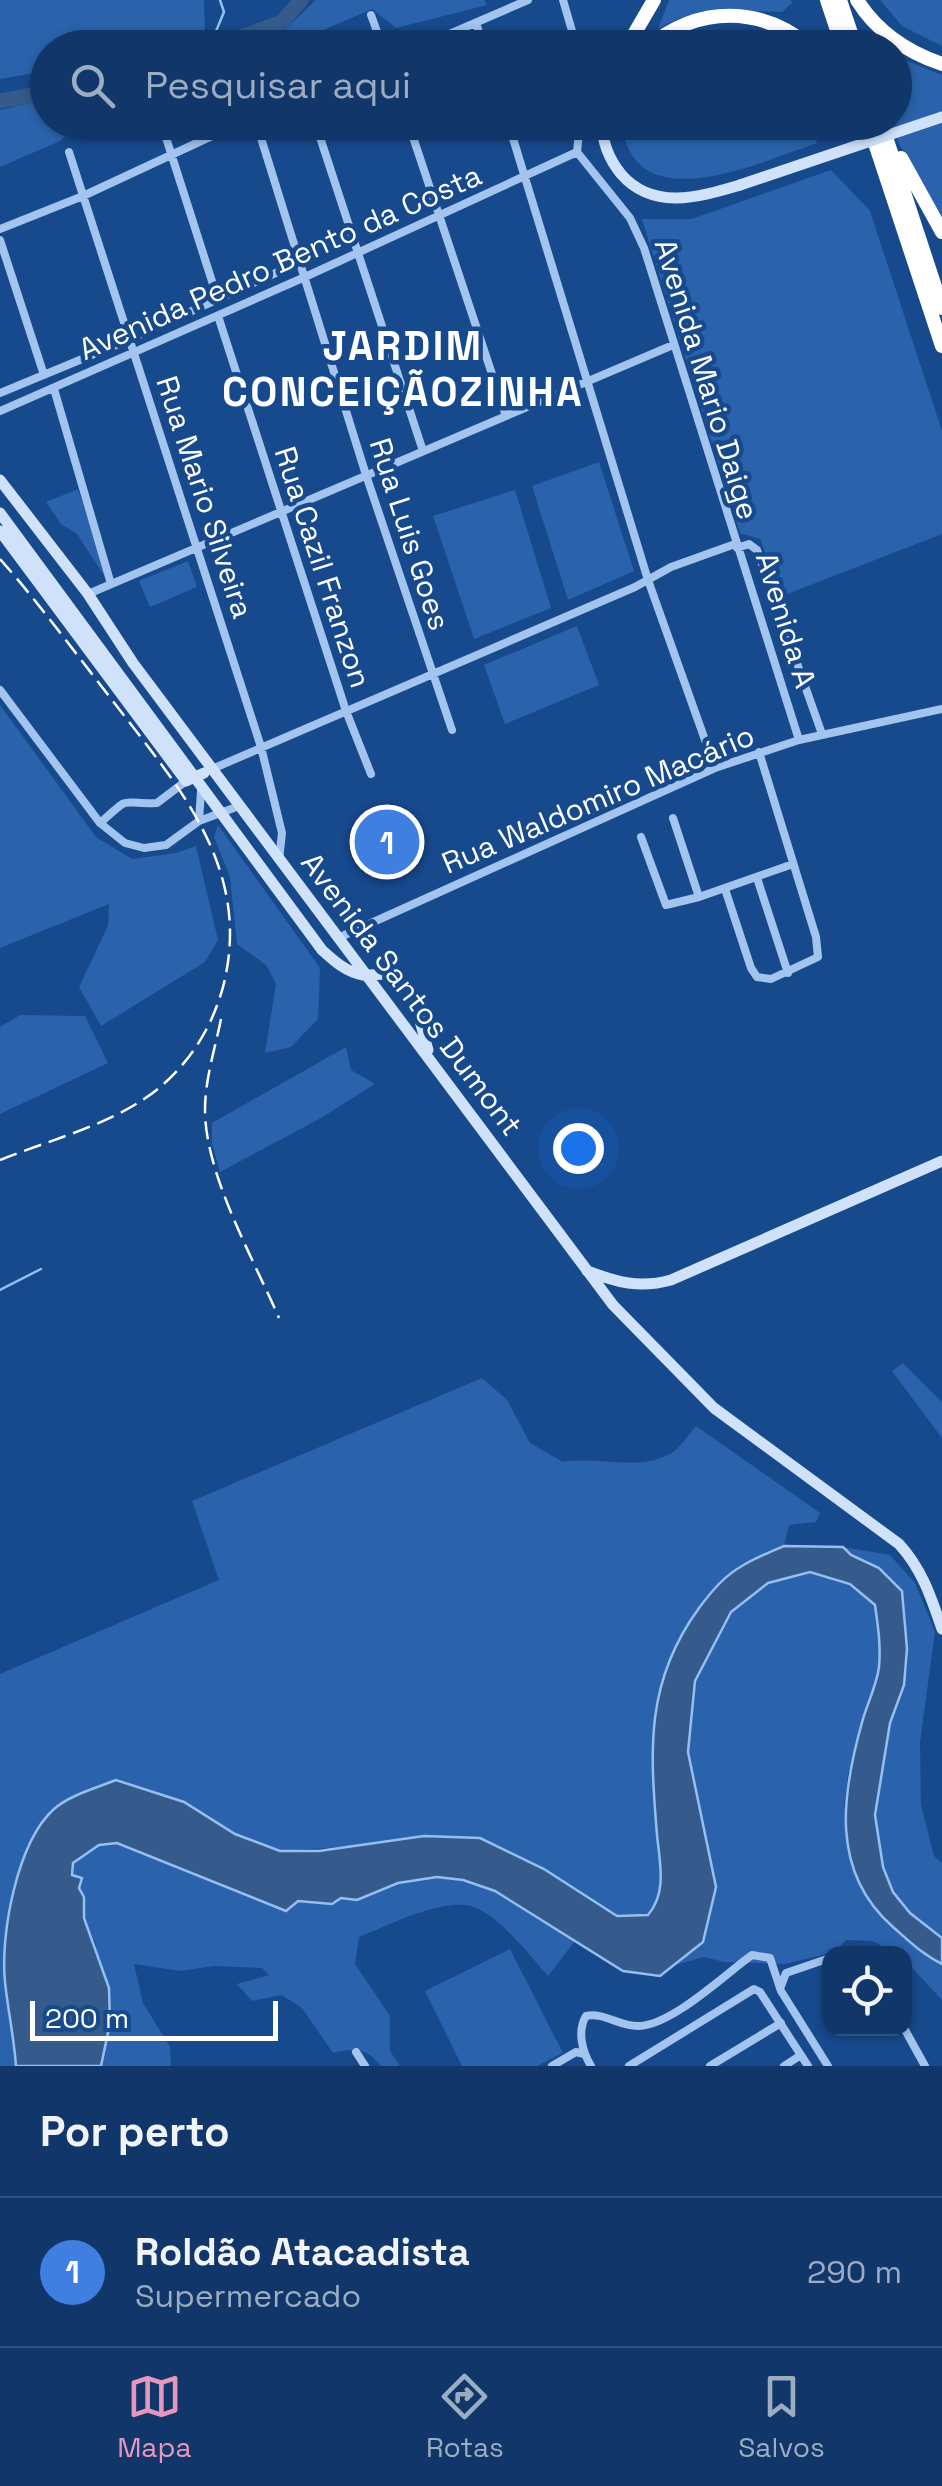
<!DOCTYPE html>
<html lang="pt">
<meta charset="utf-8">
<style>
:root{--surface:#11376a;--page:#1a3f70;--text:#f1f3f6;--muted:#9cacc1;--line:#30517e;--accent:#e797bd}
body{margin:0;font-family:"Space Grotesk",sans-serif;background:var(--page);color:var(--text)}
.controls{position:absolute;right:30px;bottom:30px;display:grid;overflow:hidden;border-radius:20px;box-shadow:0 2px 8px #0004}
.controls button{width:90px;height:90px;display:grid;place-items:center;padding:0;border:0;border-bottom:2px solid var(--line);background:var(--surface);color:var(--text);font:50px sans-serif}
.scale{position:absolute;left:30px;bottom:25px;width:248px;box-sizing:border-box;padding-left:10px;border:5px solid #fff;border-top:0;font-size:28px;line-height:35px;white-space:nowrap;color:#fff;-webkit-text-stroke:8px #17498d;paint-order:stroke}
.you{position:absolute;left:578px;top:1148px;width:35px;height:35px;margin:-25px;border:8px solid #fff;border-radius:50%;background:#1a73e8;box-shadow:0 0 0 15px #1a73e833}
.badge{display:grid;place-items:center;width:65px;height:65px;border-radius:50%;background:var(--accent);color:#fff;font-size:32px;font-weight:700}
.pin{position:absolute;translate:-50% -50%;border:5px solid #fff;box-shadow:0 2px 10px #0006}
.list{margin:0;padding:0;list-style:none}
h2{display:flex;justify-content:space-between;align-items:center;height:130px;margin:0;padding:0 40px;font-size:42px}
h2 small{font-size:32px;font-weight:400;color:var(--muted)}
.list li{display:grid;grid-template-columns:65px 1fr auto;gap:30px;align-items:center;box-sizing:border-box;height:150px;padding:0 40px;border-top:2px solid var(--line)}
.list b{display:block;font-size:38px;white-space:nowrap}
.list p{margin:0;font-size:32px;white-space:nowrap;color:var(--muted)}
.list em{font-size:32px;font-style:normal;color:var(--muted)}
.icon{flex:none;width:55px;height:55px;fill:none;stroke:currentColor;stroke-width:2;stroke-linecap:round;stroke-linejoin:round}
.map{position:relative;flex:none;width:942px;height:2066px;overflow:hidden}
.search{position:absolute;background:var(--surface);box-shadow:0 2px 8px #0004;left:30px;right:30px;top:30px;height:110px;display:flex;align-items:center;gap:25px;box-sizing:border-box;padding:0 35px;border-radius:55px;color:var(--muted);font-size:38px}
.sheet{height:280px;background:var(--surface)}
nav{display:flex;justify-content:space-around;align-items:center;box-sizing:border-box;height:140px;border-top:2px solid var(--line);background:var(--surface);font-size:28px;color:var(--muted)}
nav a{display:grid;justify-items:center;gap:5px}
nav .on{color:var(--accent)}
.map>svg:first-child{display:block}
.green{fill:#2a63ab}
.water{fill:#355a8c;stroke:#95bff1;stroke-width:2.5}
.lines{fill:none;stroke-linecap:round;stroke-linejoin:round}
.stream{stroke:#95bff1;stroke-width:2.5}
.river{stroke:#355a8c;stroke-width:15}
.street{stroke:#a2c4ef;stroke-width:8}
.secondary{stroke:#d0e2fa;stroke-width:11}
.highway{stroke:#fff;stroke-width:14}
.rail{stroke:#fff;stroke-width:2.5;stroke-dasharray:18 8;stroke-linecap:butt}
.secondary-bridge{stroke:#d0e2fa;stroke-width:11}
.labels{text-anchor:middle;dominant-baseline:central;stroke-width:9;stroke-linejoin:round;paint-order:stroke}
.street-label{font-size:30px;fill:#fff;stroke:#17498d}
.district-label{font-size:40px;font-weight:bold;letter-spacing:2.5px;fill:#fff;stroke:#17498d}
</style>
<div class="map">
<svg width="942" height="2066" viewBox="0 0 942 2066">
<rect width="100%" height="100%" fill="#17498d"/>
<path class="green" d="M0 0H204L205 37 177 47 48 48 47 71 0 79Z
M316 0H484L487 5 396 28 372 9 284 47H273L280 34Z
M669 0H791L792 3 782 12C737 11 699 5 658 29Z
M880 0H942V46L902 26Z
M746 30 790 47H667L690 34Z
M895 56 942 75V220L899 144 891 123 894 122Z
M29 103H47L48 122 62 123 68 133 60 141 0 167V110Z
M622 123H811L817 143C760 162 632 223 622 123Z
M831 170 870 211 942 431V534L782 596 760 539 740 533 642 219H692Z
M599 462 634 571 568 600 532 486Z
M78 489 105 572 103 574 77 534 61 524 46 502Z
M515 490 551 608 474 639 433 516Z
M188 561 197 587 150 607 139 581Z
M577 626 599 685 505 724 484 665Z
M0 705 96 837 132 859 176 853 196 846 218 940 205 962 101 1026 79 987 108 926 109 904 0 948Z
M218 825 320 968 318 1019 291 1047 265 1053 276 984 266 965 237 944 230 877 214 837Z
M20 1015 85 1016 108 1063 0 1114V1027Z
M346 1047 351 1070 375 1084 321 1118 220 1172 212 1144V1123Z
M903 1363 942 1402V1438L892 1371Z
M482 1378 507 1400 530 1443 563 1462C598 1456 636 1471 668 1455 679 1450 688 1435 696 1426L820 1513 816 1522 789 1525 784 1546C770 1552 755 1557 742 1565 731 1573 721 1588 711 1599 644 1673 649 1734 657 1828 659 1858 668 1891 648 1916H617L544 1869 480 1838 280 1851 235 1834 184 1802 22 1862 4 1943 16 2066H0V1674L219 1580 192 1501Z
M843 1547 890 1555 915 1583 935 1632 920 1742 921 1805 934 1856 942 1863V1938C925 1924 903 1910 892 1890 866 1842 877 1774 890 1724 896 1699 911 1676 907 1649 903 1623 888 1594 879 1569L851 1555Z
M810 1572 850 1584 875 1605 880 1644 879 1671 848 1774 844 1807 928 1958 942 1964V2000L905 1960 904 1954 894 1953 873 1941 846 1940 835 1952 785 1964 724 1962 704 1957 672 1966 703 1942 716 1887 688 1752 695 1681 731 1612 768 1583Z
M117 1843 286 1911 298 1901 332 1904 341 1898C364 1901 378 1888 401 1882 472 1866 518 1904 575 1941L548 1976C530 1956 493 1907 465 1905 430 1903 391 1925 359 1937L355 1964 390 2016V2051L400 2066H381C366 2047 355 2048 333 2053L302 2008 282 1995 252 2001 237 1984 269 1975 262 1968 214 1966 180 1971 134 1964 143 2003 170 2047 171 2066H101L110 2023 95 1942 84 1918V1897L72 1875V1863L99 1845Z
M510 1949 563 2053 537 2066H462L425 1991Z"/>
<path class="water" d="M784 1546 843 1547 851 1555 879 1568 902 1591 907 1649 904 1685 890 1723 875 1815 883 1867 893 1892 910 1913 942 1938V1964C923 1955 909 1941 893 1927 829 1871 842 1792 863 1719 868 1702 877 1684 879 1667 881 1646 878 1626 875 1605L850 1584 810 1572 768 1583 731 1612 695 1681 688 1752 716 1887 703 1942 660 1976 623 1971 495 1891 463 1880 437 1877 398 1883 357 1900 341 1898 332 1904 298 1901 286 1911 117 1843 99 1845 73 1863 72 1875 82 1878 79 1888 84 1897V1918L109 1988 110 2023 101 2066H16C14 2037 8 2011 5 1982 0 1935 17 1842 54 1809 70 1795 96 1788 116 1780L184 1802 235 1834 280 1851H319L424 1836 480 1838 544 1869 617 1916 648 1915C667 1893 660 1864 657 1835 650 1749 645 1682 699 1608 711 1592 724 1576 742 1566 755 1558 770 1552 784 1546Z"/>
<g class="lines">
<path class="stream" d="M209 48 224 12 220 0
M0 1290 41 1269"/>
<path class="river" d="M211 48 282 22 301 0
M0 101 48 92"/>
<path class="street" d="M563 0 577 48
M371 15 383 48
M476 23 484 48
M417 48 528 0
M161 122 218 300
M256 122 366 475 452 730
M315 122 423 451
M408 122 506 416
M508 122 648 580 715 768
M580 122 577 152 630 218 644 248 799 740
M69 152 261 747 282 833 279 860
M0 229 83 196 242 122
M0 240 44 375
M218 316 346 711 371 774
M54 389 111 584
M0 393 128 340 300 262
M0 411 305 277 577 152
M737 548 749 544 757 550 822 734
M88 594 673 345
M0 690 100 823 125 843 144 848 166 845 199 821 239 806
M212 769 635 587 671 567 735 544
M673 818 699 897 793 864
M199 821 201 791
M100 823C134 793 117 805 157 803L186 781
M641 837 666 905 699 897
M757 878 788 973
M725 889 751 968 757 977 771 979 818 957 816 937 759 752
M338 938 715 768 799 740 942 709
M781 1986 786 1973 830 1958
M904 2028 925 2066
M356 2052 365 2066
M552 2066 576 2052 584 2054
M591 2066C582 2051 577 2031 586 2016 604 2012 620 2027 639 2026 672 2025 724 1975 752 1955L770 1958 781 1991 828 2066
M629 2066 754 1989 760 1992 808 2066
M710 2066 781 2023
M784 2066 801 2055"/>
<path class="secondary" d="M602 122C602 142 608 158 621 174 653 211 699 197 740 185
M0 480 88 594 133 663 613 1305 714 1408 899 1544C922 1569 931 1597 942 1629
M0 513 322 950C334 961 346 972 363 975 371 976 379 973 387 975 415 982 421 1028 428 1050
M0 531 186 781 204 773
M587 1271C617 1282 639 1289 671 1280L942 1161"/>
<path class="highway" d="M827 0 843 48
M840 0 856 48
M857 0C877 32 907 52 942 64
M626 48 654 0
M647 48C698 5 761 5 812 48
M868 122 942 346
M881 122 942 308
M901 158 942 232"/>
<path class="rail" d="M0 559C38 602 73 650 109 696 176 784 254 867 223 987 212 1027 191 1061 159 1088 115 1124 52 1139 0 1160
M221 1019C215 1049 205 1079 205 1110 205 1174 253 1258 279 1318"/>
<path class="secondary-bridge" d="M740 185 942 117"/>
</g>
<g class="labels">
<g class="street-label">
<text transform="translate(280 262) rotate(-24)">Avenida Pedro Bento da Costa</text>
<text transform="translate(707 379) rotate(73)">Avenida Mario Daige</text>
<text transform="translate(205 497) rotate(72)">Rua Mario Silveira</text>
<text transform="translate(410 534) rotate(72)">Rua Luis Goes</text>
<text transform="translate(323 567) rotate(72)">Rua Cazil Franzon</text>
<text transform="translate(786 620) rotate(73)">Avenida A</text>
<text transform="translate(598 799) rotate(-23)">Rua Waldomiro Macário</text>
<text transform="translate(412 994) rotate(53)">Avenida Santos Dumont</text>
</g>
<g class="district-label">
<text x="403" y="346">JARDIM<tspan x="403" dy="46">CONCEIÇÃOZINHA</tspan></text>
</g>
</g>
</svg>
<div class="controls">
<button><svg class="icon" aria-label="locate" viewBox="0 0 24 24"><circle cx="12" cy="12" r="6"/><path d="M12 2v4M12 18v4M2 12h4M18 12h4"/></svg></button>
</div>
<div class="scale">200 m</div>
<div class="you"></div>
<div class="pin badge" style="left:387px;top:842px;background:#3f7fe0">1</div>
<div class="search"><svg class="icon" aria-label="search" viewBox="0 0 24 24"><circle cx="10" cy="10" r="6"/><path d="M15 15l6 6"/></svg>Pesquisar aqui</div>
</div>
<section class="sheet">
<h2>Por perto<small></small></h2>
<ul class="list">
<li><span class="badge" style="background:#3f7fe0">1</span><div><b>Roldão Atacadista</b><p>Supermercado</p></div><em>290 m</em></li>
</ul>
</section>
<nav>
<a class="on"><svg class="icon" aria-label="map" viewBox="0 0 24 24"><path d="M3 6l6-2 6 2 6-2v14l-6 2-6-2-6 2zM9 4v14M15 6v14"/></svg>Mapa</a>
<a><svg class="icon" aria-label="directions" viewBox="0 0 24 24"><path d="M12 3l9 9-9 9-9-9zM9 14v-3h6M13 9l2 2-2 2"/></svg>Rotas</a>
<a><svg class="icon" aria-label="saved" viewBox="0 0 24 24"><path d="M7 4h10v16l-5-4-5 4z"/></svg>Salvos</a>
</nav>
